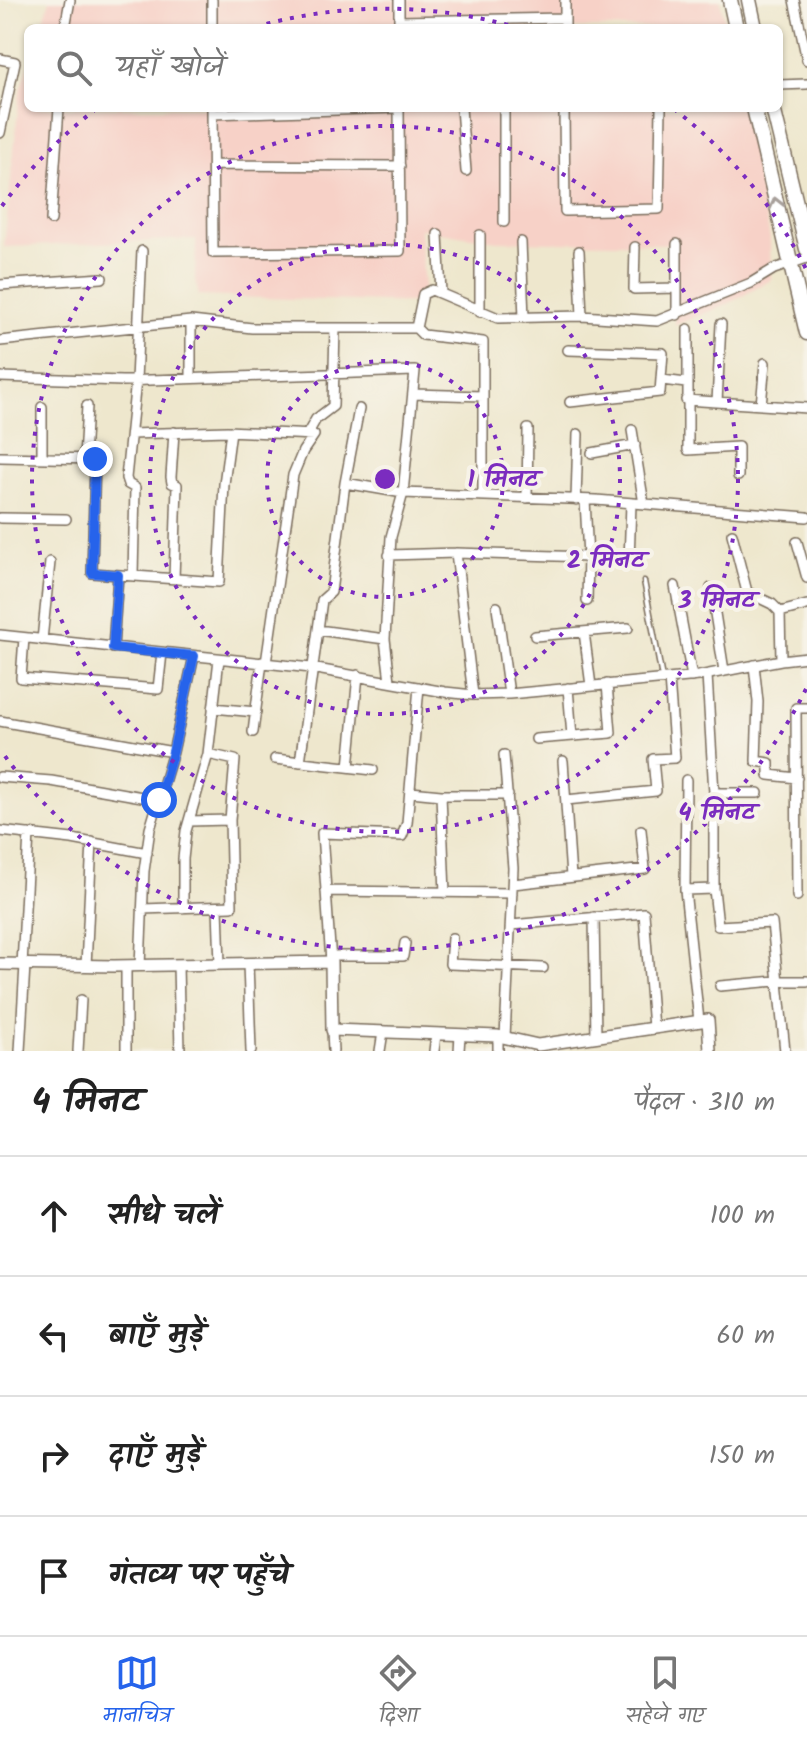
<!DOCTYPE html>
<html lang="hi">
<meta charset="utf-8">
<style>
:root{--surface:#fff;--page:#f6f6f6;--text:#222;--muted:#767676;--line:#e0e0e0;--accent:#2563eb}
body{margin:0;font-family:Kalam,"Playpen Sans Deva",sans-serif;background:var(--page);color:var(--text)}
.stop{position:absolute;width:24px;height:24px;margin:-18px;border:6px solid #2563eb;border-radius:50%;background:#fff}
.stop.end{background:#2563eb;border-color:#fff;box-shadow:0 2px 8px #0008}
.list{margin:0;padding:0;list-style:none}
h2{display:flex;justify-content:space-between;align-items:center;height:104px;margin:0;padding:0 32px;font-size:34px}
h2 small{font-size:26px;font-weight:400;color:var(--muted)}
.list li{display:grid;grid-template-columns:52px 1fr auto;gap:24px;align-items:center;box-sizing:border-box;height:120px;padding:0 32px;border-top:2px solid var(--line)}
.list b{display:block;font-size:30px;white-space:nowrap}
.list em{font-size:26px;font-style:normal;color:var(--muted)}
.icon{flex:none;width:44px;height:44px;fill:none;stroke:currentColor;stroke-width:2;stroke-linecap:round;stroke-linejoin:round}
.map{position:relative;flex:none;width:807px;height:1051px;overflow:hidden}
.search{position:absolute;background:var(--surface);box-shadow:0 2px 6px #0004;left:24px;right:24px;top:24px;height:88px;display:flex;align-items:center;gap:20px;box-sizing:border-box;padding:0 28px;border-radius:12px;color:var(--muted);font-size:30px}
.sheet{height:584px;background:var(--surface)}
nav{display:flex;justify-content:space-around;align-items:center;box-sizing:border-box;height:112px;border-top:2px solid var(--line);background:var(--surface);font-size:22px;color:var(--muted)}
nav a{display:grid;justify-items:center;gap:4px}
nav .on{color:var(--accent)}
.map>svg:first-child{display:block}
.built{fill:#f7d1c7}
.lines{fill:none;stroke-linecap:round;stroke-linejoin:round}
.service-casing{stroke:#7a6c5b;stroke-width:7}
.minor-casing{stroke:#7a6c5b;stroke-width:12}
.tertiary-casing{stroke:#7a6c5b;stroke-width:14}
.primary-casing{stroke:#7a6c5b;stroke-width:17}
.service{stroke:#fff;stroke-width:4}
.minor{stroke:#fff;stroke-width:9}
.tertiary{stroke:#fff;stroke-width:11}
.primary{stroke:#fff;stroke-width:14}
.oneway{stroke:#a79f9a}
.route{stroke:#2563eb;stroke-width:10}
.ring{fill:none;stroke:#7b2cbf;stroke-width:4;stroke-dasharray:4 8}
.centre{fill:#7b2cbf;stroke:#f7f3e8;stroke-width:4}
.ring-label{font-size:24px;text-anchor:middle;font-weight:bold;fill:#7b2cbf;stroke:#f7f3e8;stroke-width:8;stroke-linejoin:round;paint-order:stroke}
</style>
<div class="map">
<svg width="807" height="1051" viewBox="0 0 807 1051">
<rect width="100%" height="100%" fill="#f7f3e8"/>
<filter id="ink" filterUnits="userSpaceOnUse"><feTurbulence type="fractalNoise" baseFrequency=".0125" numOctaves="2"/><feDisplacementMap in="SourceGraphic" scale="16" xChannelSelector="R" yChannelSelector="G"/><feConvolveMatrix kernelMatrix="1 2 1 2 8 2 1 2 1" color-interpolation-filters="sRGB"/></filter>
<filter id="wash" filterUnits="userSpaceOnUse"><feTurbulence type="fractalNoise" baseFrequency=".006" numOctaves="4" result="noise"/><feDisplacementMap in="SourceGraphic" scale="32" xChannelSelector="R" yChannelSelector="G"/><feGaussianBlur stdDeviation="1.8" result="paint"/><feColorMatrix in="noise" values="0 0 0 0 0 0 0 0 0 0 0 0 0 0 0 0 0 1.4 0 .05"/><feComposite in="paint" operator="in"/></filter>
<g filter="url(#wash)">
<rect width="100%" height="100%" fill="#eee7cd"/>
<path class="built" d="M50 0H720L726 28H41Z
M28 65V108H743L770 238 771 280 724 306 675 325 674 244 497 241 420 229 424 287 416 303 199 296 195 279 196 239 4 247 20 90Z"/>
</g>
<g filter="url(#ink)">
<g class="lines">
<defs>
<path id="service" d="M644 581 662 678"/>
<path id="minor" d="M212 0V28
M399 0V28
M794 0 807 60
M399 21 565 18
M65 28 70 0
M565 28V0
M0 59 15 62 0 133
M779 85 807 84
M212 108 213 253 400 251 399 108
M461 108 466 171
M564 108 565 211 659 209 661 108
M212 114 399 108
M213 165 400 166
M51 220 59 108
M504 222V108
M438 234 441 293
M480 235V312
M521 242 524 318
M677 244V315
M635 247 634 289 677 288
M579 251 582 316
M0 285 102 278
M191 321V378
M416 328 423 294 432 290 498 318 582 316 657 321 751 283 774 269 807 258
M688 329V450L738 447V476
M0 341 191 321 252 328H416L423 335 483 342V496
M568 350 663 353 660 392 570 402
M0 377 122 381 415 371 403 493 391 537 385 639 390 681
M662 380 686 383
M413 394 483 396
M686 400 807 408
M717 402 721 324
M761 405 765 363
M632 430 644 504
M174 432 171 477 172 483 177 485 174 579
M308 433 316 419 333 406 335 329
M131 434 227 431 314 435 303 451 293 475 266 663
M592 453 635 445
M0 457 95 459 92 573 219 582 224 484 231 431
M42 458V407
M84 458 87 406
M345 483 403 493 596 500 807 517
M527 498 528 429
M576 500 578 434
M585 500 588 557 587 601
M0 518 66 519
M732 534 747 592 772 604 780 612
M797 542 807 578
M456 553 473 695
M389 555 456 553 588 557
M629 562 631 503
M133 575 135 488 128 484 126 478 136 380 142 251
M675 586 692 677
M711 588 724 671
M497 607 509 694
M318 630 385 639
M584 632 591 686
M0 635 311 668 445 692 473 695 509 694 699 676 781 660 780 612 807 605
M535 636 628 628
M24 638 21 678 158 689 162 653
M42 640 50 562
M113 648 118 575
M781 660 807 657
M754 665 758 702 756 761 769 763V775L797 778
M707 675 714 793V889L718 926 772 923 785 1051
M568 688 572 736
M213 708 256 712
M0 721 173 752
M253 732 262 662
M536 739 611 733 607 684
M504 755 513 868 505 1037
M275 759 373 770
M563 761 571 877
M300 762 322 600 331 592 345 483 359 409
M349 767 358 675
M0 777 51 781 159 800
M686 780 685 890 699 1021
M411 792 441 795H508
M714 793H758
M441 795 445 893
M566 800 656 791 653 759 675 758 669 679
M189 821 230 820
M0 831 72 839 147 853
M513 884 645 869 641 830
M685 890 714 889
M326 891 512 893
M797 896 796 708H807
M183 908V859L186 831 208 754 219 659
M218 908 220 964
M142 909 232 906 230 820 235 760 208 754
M594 917 596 1037
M511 925 644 913 653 1028
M452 938 450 964 543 968
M331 956H403L405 943
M331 962 322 833 402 836 407 823 419 687
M248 963 251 1051
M22 965 29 834
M178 965 180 1051
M86 966 92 842
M126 966V1051
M140 966 144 871 150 829 173 752 194 656
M720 986 777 981H807
M332 1030 333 1051
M498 1036V1051
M20 1051 25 965
M78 1051 81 1000
M380 1051 383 1032
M434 1051 436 1034
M459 1051 460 1035"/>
<path id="tertiary" d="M0 964 114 966 331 962 332 1030 498 1036 538 1045 708 1020 710 1051"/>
<path id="primary" d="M730 0 736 28
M749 0 755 28
M754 108 807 333
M773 108 807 249"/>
</defs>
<use href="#service" class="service-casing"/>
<use href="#minor" class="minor-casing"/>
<use href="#tertiary" class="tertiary-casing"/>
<use href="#primary" class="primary-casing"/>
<use href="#service" class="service"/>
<use href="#minor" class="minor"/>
<use href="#tertiary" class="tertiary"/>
<use href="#primary" class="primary"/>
</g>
<defs><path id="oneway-chevron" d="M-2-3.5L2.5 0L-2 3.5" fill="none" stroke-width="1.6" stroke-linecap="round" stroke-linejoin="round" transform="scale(2)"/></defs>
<use class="oneway" href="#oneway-chevron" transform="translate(776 203) rotate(-104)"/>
</g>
<g class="lines" filter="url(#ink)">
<path class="route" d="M95 459 92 573 118 575 113 648 194 656 173 752 159 800"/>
</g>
<g class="ring">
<circle cx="385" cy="479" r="118"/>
<circle cx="385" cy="479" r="235"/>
<circle cx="385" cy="479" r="353"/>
<path d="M806 689A470 470 0 0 1 2 752M2 206A470 470 0 0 1 96 109M255 27A470 470 0 0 1 515 27M674 109A470 470 0 0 1 806 269"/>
</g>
<circle cx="385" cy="479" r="12" class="centre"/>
<g class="ring-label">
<text x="503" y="487">1 मिनट</text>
<text x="606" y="568">2 मिनट</text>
<text x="717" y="608">3 मिनट</text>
<text x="717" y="820">4 मिनट</text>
</g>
</svg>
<div class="stop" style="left:159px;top:800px"></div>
<div class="stop end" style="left:95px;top:459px"></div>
<div class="search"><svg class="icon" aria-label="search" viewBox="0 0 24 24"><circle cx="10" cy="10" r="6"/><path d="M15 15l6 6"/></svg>यहाँ खोजें</div>
</div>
<section class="sheet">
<h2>4 मिनट<small>पैदल · 310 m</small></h2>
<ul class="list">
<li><svg class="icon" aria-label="ahead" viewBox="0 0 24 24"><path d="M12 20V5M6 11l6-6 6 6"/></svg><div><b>सीधे चलें</b></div><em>100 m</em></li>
<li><svg class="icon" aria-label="left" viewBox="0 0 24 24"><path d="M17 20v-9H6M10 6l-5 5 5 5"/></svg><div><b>बाएँ मुड़ें</b></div><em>60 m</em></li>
<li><svg class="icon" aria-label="right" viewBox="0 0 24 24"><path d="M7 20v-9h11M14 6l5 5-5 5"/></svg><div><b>दाएँ मुड़ें</b></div><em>150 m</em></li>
<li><svg class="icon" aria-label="arrive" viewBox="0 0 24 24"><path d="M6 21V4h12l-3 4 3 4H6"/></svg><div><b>गंतव्य पर पहुँचे</b></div></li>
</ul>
</section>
<nav>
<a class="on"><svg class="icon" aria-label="map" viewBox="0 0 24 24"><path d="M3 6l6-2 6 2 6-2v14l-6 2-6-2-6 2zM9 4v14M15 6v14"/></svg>मानचित्र</a>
<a><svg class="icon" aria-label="directions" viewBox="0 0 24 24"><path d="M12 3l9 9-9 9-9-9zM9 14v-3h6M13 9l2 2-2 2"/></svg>दिशा</a>
<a><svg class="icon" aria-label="saved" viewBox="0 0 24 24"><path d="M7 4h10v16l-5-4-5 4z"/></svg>सहेजे गए</a>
</nav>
